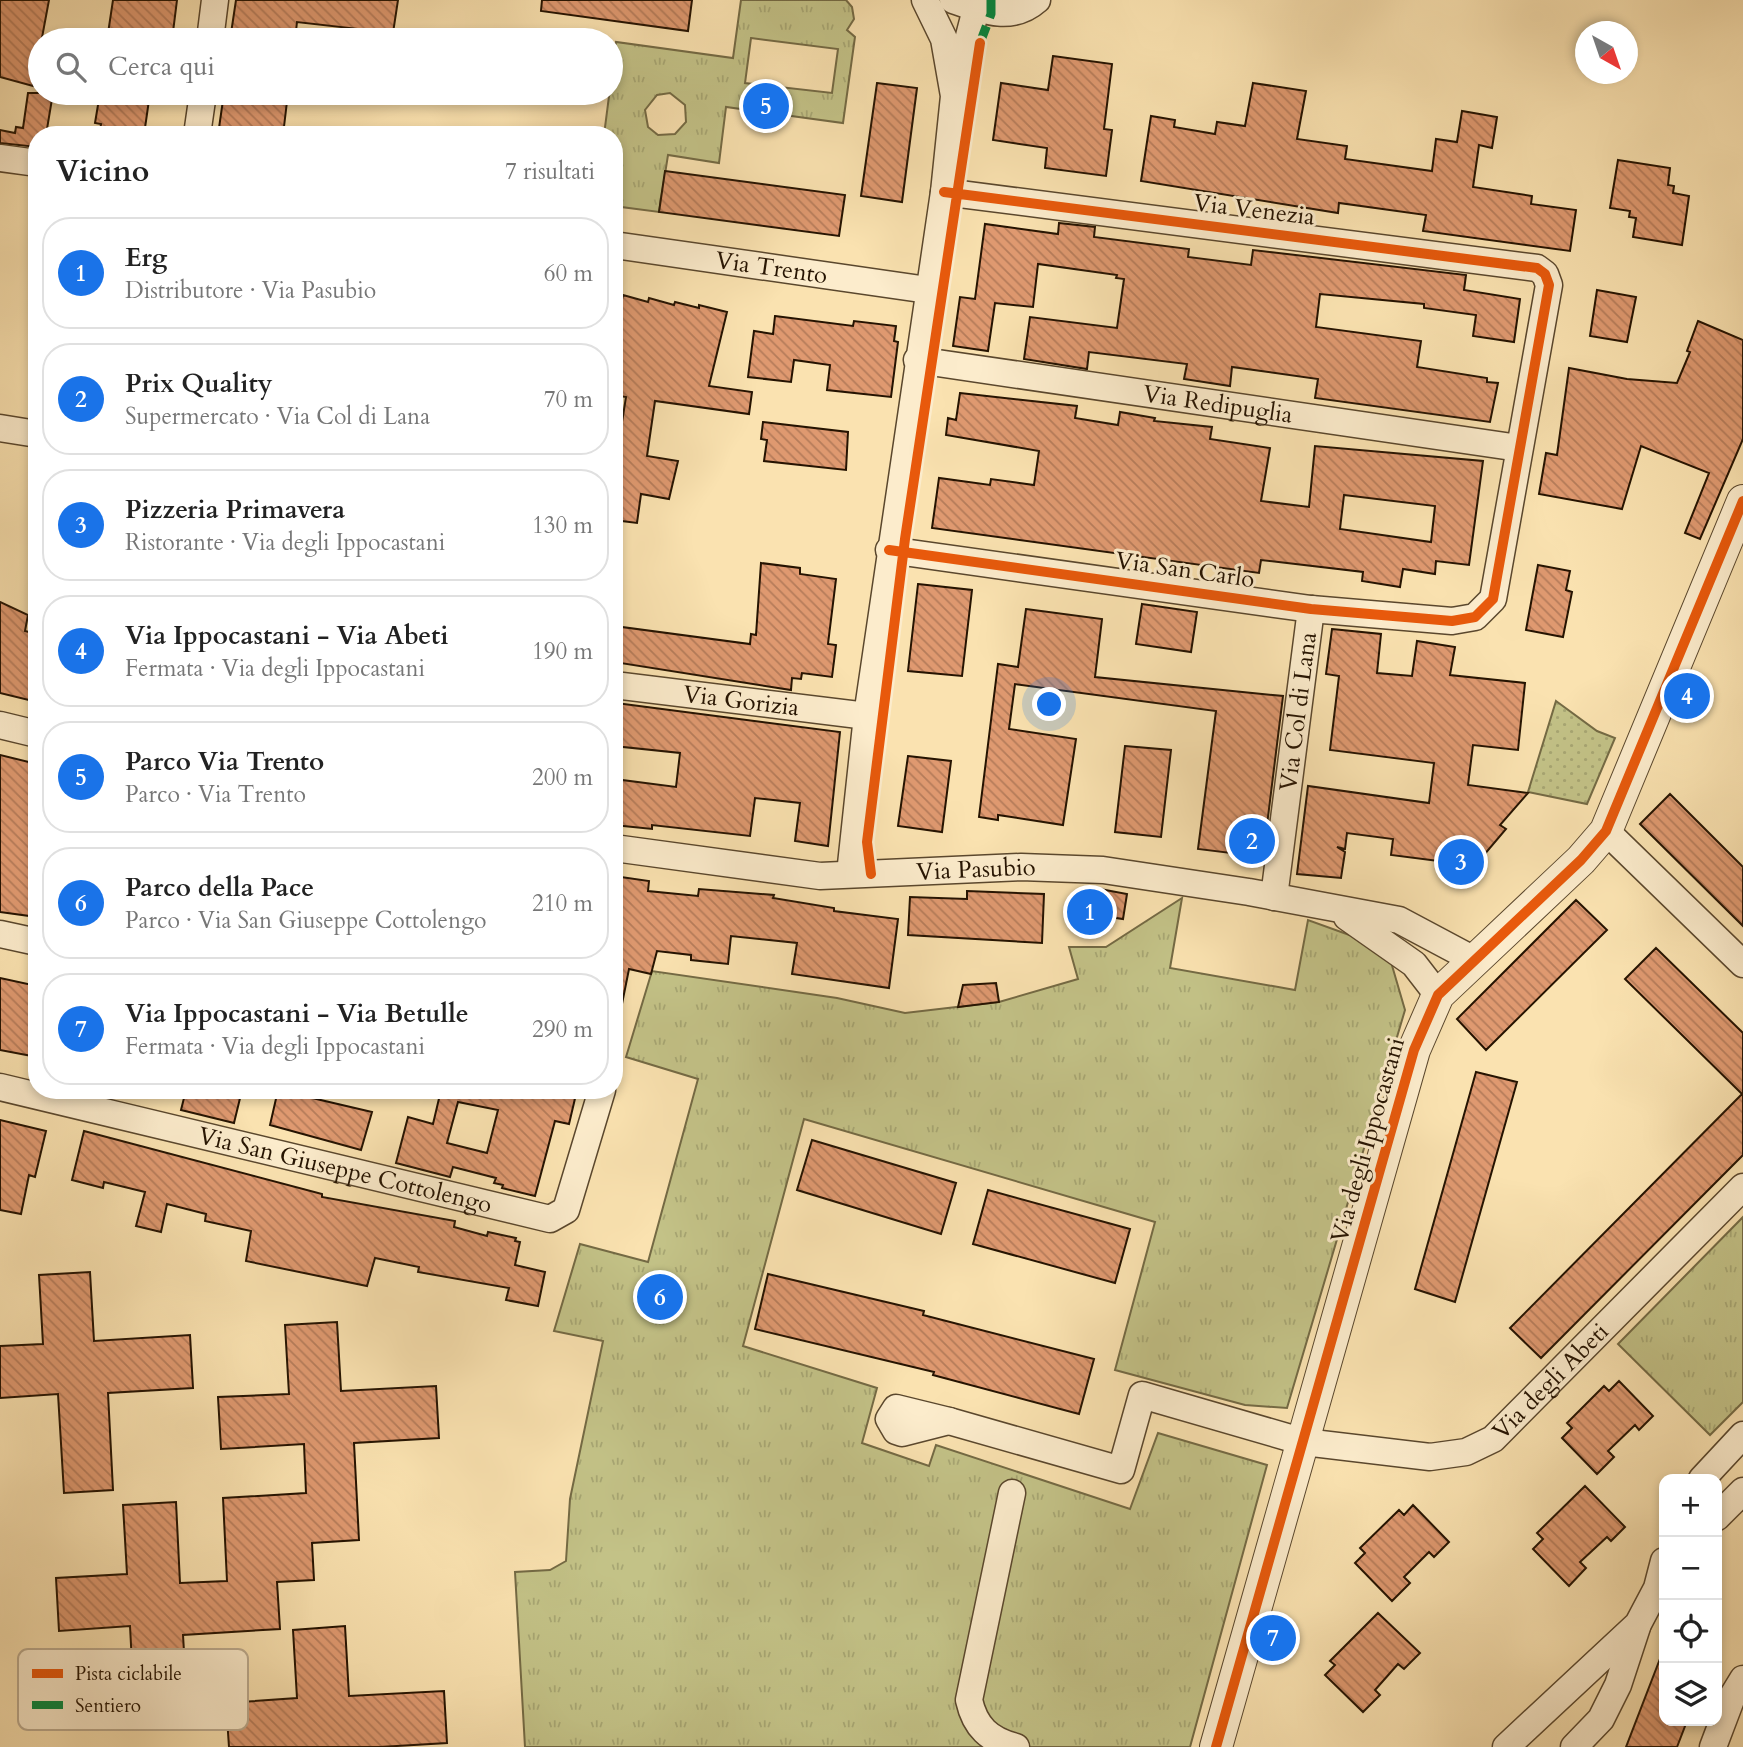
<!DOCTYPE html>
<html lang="it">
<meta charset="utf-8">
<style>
:root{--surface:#fff;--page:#f2f2f2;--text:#222;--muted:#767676;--line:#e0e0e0;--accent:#1a73e8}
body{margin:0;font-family:Cardo,serif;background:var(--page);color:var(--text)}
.controls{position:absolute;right:21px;bottom:21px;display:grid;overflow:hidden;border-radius:14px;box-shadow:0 4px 10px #0003}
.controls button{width:63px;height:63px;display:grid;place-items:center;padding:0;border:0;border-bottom:2px solid var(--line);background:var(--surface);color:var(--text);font:35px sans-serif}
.compass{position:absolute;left:1575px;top:21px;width:63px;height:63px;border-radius:50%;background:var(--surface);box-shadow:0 4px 10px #0003;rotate:140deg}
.you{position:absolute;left:1050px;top:705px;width:24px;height:24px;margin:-18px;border:5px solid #fff;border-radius:50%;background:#1a73e8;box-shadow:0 0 0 10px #1a73e833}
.badge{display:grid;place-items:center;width:46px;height:46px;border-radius:50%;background:var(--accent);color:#fff;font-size:23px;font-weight:700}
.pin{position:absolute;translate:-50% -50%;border:4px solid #fff;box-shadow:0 2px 7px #0006}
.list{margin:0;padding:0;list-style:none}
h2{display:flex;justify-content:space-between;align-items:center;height:91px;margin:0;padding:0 28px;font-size:30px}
h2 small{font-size:23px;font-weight:400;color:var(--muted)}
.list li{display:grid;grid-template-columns:46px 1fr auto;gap:21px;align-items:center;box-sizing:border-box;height:112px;margin:0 14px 14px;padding:0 14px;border:2px solid var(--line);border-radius:28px}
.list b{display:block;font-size:26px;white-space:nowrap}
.list p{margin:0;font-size:23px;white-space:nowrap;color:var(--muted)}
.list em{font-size:23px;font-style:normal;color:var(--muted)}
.icon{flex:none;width:38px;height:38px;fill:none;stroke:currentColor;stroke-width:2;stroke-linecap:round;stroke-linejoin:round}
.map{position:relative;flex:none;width:1743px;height:1747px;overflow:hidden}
.search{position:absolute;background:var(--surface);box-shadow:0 4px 10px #0003;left:28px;top:28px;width:595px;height:77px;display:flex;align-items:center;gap:18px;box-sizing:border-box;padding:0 24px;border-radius:38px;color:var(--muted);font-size:26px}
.panel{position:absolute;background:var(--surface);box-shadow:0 4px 10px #0003;left:28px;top:126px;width:595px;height:973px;border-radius:28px}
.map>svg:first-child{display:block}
.grass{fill:url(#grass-dots);stroke:#746a44;stroke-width:2}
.park{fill:url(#park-tufts);stroke:#746a44;stroke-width:2;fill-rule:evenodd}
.building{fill:url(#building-back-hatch);stroke:#251301;stroke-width:2;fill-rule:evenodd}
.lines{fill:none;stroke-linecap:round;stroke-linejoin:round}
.minor-casing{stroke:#5a472d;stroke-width:29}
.tertiary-casing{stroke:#5a472d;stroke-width:34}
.minor{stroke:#fceccc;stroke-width:26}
.tertiary{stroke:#fceccc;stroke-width:32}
.quiet{stroke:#00873e;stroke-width:9;stroke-dasharray:18 9;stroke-linecap:butt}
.cycleway-casing{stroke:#fceccc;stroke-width:15}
.cycleway{stroke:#e8590c;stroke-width:10}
.labels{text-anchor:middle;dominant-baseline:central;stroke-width:6;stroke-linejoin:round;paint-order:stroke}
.street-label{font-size:24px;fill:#251301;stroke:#fceccc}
.key{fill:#fceccc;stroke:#bcab8f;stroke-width:2}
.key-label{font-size:19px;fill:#251301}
</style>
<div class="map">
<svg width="1743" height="1747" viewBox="0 0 1743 1747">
<defs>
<pattern id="grass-dots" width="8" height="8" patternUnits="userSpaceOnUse" patternTransform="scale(1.75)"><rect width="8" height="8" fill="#c3c287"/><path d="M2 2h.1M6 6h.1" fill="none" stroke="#a7a673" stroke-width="1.8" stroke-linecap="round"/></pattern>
<pattern id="park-tufts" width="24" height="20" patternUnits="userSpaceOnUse" patternTransform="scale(1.75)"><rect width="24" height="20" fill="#c3c287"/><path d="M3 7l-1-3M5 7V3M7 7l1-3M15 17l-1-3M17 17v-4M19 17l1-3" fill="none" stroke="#a7a673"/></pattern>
<pattern id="building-back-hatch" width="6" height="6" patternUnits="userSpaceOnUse" patternTransform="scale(1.75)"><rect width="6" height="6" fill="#df9970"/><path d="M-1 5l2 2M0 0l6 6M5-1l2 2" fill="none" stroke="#b57c5a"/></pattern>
</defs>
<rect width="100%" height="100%" fill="#fae2b0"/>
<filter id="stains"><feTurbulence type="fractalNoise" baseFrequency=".00286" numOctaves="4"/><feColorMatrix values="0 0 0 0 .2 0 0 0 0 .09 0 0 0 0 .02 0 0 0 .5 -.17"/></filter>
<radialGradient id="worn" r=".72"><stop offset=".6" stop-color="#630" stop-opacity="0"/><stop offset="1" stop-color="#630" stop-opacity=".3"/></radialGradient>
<path class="grass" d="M1556 701 1597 731 1615 738 1587 804 1528 792Z"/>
<path class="park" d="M741 0H846L852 7 854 19 847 30 855 37 843 123 726 107 719 163 668 155 659 212 614 206V135H604L616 42 733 58ZM751 38 838 49 832 93 745 83ZM670 93 685 105 686 122 675 134 658 135 648 127 645 110 657 95Z
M1182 898 1170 968 1295 990 1308 920 1366 941 1391 962 1405 1010 1287 1408 1245 1405 1115 1370 1155 1222 804 1119 743 1346 877 1388 862 1443 929 1466 936 1445 1130 1509 1158 1433 1267 1465 1190 1747H525L515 1572 550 1570 566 1561 570 1499 603 1341 554 1331 580 1244 648 1262 698 1079 626 1057 652 971 837 998 905 1013 999 1002 1078 979 1069 947H1106Z
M1743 1217V1402L1710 1435 1618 1344Z"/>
<path class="building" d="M0 0H49L33 86 0 77Z
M113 0H177L172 40H107Z
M236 0H398L393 33 297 22 295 40H230Z
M542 0H692L688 31 541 11Z
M1053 56 1112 64 1104 129 1112 130 1106 176 1045 168 1047 148 993 140 1001 83 1048 90Z
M877 83 917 88 902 202 861 196Z
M1253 83 1306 91 1297 139 1347 146 1345 159 1432 171 1436 139 1457 142 1462 111 1497 117 1492 148 1479 145 1473 187 1532 196 1531 204 1576 210 1570 251 1423 231 1426 215 1339 203 1338 213 1141 181 1151 116 1175 120 1174 127 1215 134 1217 122 1245 126Z
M28 93H53L46 135H37V147L0 143V130L15 133 16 127 23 128Z
M100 93H150L144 135 100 131 101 124 95 123Z
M224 93H288L283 135H218Z
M1618 160 1670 168 1668 185 1674 186 1673 193 1689 196 1682 245 1633 237 1636 218 1629 217 1630 211 1610 208Z
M665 171 845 195 839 236 659 212Z
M1059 223 1095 227 1094 237 1189 249 1188 257 1251 265 1253 250 1466 275 1464 290 1520 299 1514 342 1473 336 1476 315 1424 308V304L1320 294 1316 327 1421 341 1417 367 1487 378V382L1498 383 1490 422 1315 398 1318 379 1232 367 1230 386 1184 379 1187 364 1089 352 1087 369 1024 359 1030 317 1117 328 1124 279 1116 278 1117 275 1038 264 1033 307 995 303 988 351 953 346 960 297 975 299 985 224 1058 234Z
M1597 290 1636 297 1627 342 1590 336Z
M623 295 648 302 649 298 674 305 675 302 699 308V305L727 312 709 386 752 392 749 414 655 401 647 456 678 461 669 499 641 494 637 523 614 520V440L619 441 626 397 614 395V332Z
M775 316 853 326 854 321 896 326 894 341 898 342 891 397 827 390 830 365 794 360 791 382 748 377 754 331 773 334Z
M1698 321 1743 340V439L1700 539 1685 533 1709 473 1641 446 1622 509 1539 494 1546 453 1557 455 1569 368 1627 379 1677 383 1690 352 1687 351Z
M960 393 1077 406 1075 418 1118 425 1120 412 1155 418 1154 421 1212 427 1210 439 1270 448 1261 501 1309 507 1315 446 1483 461 1469 565 1436 561 1435 574 1403 569 1400 587 1362 581 1363 572 1261 560 1259 573 932 528 939 478 990 485 991 479 1034 485 1039 451 946 435 948 418 956 420ZM1344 495 1435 506 1431 542 1340 529Z
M763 422 848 432 846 470 764 461 767 440 761 439Z
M761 563 800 568V574L836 579 828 644 836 645 832 677 802 673 801 679 792 678 791 690 614 662V626L750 644 751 634 756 635Z
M1538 565 1570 571 1566 590 1572 592 1563 637 1526 630Z
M918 584 972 590 962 676 908 671Z
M0 602 28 615 25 631 37 634V702L0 693Z
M1142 604 1197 612 1191 652 1136 644Z
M1026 609 1102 619 1095 677 1283 696 1263 857 1198 849 1216 711 1015 684 1009 729 1076 739 1063 825 998 815V820L979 817 998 664 1018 667Z
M1332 629 1381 634 1377 673 1412 676 1417 641 1455 647 1450 675 1525 683 1518 750 1473 745 1468 785 1528 793 1500 825 1506 829 1467 875 1454 863 1391 855 1393 839 1347 833 1345 849 1337 847 1345 852 1341 878 1297 874 1308 786 1429 803 1434 763 1330 750 1339 676 1326 674Z
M616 703 840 732 828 846 795 841 800 803 755 798 750 836 652 825V829L614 825V779L676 787 680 753 614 746Z
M1125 746 1171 750 1161 837 1115 832Z
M0 755 37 764V917L0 912Z
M908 756 951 761 942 832 898 826Z
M1670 794 1743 867V926L1640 824Z
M614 876 649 881 648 891 698 896 699 889 774 895 773 898 834 908V911L898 919 889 988 792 974 797 943 731 936 728 964 691 960V955L657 951 651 974 629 969 622 1004 614 1003Z
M1100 889 1127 894 1123 919 1096 915Z
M967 891 1044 894 1042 943 908 935 910 897 967 899Z
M1576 900 1607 930 1486 1050 1457 1019Z
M1656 948 1743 1033V1155L1541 1358 1510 1328 1742 1094 1625 979Z
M0 978 37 986V1057L0 1050Z
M996 983 999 1002 958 1007 963 985Z
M1476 1072 1517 1082 1455 1302 1415 1289Z
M186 1090H242L234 1123 181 1110Z
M278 1090 372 1112 361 1150 270 1125Z
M441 1090H577L569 1124 555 1121 535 1196 502 1188 503 1185 494 1183 496 1178 453 1167 450 1177 396 1163 408 1117 433 1124ZM458 1102 498 1110 487 1153 447 1143Z
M0 1120 46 1131 35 1177 29 1175 21 1214 0 1210Z
M84 1131 322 1194V1197L455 1221 454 1227 487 1236 488 1232 516 1238 515 1241 520 1242 515 1265 545 1272 538 1306 506 1300 509 1288 418 1272 419 1267 375 1258 367 1286 246 1261 251 1231 205 1221 206 1214 167 1204 161 1232 136 1226 145 1192 104 1182 103 1188 72 1180Z
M812 1140 956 1183 941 1234 797 1190Z
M988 1190 1130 1229 1115 1283 973 1244Z
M90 1272 94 1341 190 1335 193 1388 108 1393 113 1490 64 1493 58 1394 0 1398V1346L43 1344 39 1275Z
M768 1274 924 1311 923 1315 1094 1359 1079 1414 933 1375 934 1372 755 1329Z
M337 1322 341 1391 436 1386 439 1438 354 1443 359 1540 312 1543 314 1580 277 1582 280 1629 183 1635 188 1718 135 1721 130 1626 59 1631 56 1578 127 1574 123 1505 176 1502 180 1583 227 1581 223 1498 306 1493 304 1444 221 1449 218 1397 289 1394 285 1325Z
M1619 1381 1653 1416 1639 1430 1635 1425 1608 1451 1614 1457 1597 1474 1562 1438 1572 1428 1567 1423 1604 1386 1609 1391Z
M1585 1486 1625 1527 1611 1541 1607 1537 1580 1562 1586 1568 1569 1586 1533 1549 1543 1539 1537 1533Z
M1413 1505 1449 1542 1434 1557 1429 1552 1404 1577 1410 1583 1392 1601 1355 1563 1365 1553 1360 1548 1399 1510 1404 1515Z
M1378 1613 1420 1653 1404 1669 1398 1664 1375 1690 1380 1695 1363 1712 1325 1675 1335 1665 1330 1661Z
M345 1626 349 1696 444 1691 447 1743 380 1747H229L226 1703 297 1698 293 1630Z
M1663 1651 1664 1721H1687L1677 1747H1626Z"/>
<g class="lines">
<defs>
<g id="minor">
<path d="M953 0C981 10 1011 23 1037 0"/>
<path d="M210 40 215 0"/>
<path d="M956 87 976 9"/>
<path d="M197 135 203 93"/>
<path d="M0 158 37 163"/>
<path id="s1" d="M614 245 928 290"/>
<path id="s2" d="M917 360 1519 448"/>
<path d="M0 428 37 434"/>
<path d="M889 550 1311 609 1452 621 1475 617 1493 599 1549 285 1545 274 1537 268 944 192"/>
<path id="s3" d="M614 685 867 716"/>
<path d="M0 725 37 734"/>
<path d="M1606 831 1743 964"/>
<path id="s4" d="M614 848 820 876 1021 867 1103 870 1249 892 1399 920 1476 961"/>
<path d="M850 874 867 716 944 192 954 96 944 39 925 0"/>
<path id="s5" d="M1274 897 1311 609"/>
<path d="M1347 917 1414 964 1438 995"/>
<path d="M0 934 37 942"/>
<path id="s6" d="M0 1087 550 1219 566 1210 602 1090"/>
<path d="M896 1408 949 1421 902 1433 896 1431 889 1419Z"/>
<path id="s7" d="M949 1421 1121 1470 1142 1395 1304 1442 1430 1457 1466 1452 1493 1439 1743 1187"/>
<path d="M1702 1479 1743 1435"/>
<path d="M1012 1493 969 1700C975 1727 989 1740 1016 1747"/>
<path d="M1717 1517 1743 1491"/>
<path d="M1506 1747 1638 1624 1657 1588 1664 1561"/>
<path d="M1574 1747 1601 1719 1618 1685 1637 1627"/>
<path d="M1713 1747 1732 1697 1743 1679"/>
</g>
<path id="tertiary" d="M1216 1747 1414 1050 1438 995 1581 860 1606 831 1743 501"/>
</defs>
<use href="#minor" class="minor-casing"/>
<use href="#tertiary" class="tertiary-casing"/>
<use href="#minor" class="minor"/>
<use href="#tertiary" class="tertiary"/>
<path class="quiet" d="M980 43 991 14V0"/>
<defs>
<path id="cycleway" d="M889 550 1311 609 1452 621 1475 617 1493 599 1549 285 1545 274 1537 268 944 192
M871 874 867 842 905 539 980 43
M1216 1747 1414 1050 1438 995 1581 860 1606 831 1743 501"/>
</defs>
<use href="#cycleway" class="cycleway-casing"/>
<use href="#cycleway" class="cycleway"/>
</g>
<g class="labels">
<g class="street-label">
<text transform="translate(1254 210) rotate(7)">Via Venezia</text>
<text stroke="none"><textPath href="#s1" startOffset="159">Via Trento</textPath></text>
<text stroke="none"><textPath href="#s2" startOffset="304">Via Redipuglia</textPath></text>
<text transform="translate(1185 570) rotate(8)">Via San Carlo</text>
<text stroke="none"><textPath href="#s3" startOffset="128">Via Gorizia</textPath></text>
<text stroke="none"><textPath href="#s5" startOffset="187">Via Col di Lana</textPath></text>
<text stroke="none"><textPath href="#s4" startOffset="364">Via Pasubio</textPath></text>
<text transform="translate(1368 1140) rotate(-74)">Via degli Ippocastani</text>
<text stroke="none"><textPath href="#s6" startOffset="355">Via San Giuseppe Cottolengo</textPath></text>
<text stroke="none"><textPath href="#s7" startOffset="700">Via degli Abeti</textPath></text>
</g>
</g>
<rect x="18" y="1649" width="230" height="81" rx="10" class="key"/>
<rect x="32" y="1669" width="31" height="9" fill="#e8590c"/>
<rect x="32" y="1701" width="31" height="8" fill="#00873e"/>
<g class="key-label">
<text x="75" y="1680">Pista ciclabile</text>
<text x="75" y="1712">Sentiero</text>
</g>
<rect width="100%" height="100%" filter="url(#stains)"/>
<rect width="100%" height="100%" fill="url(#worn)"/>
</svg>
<div class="controls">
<button>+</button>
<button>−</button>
<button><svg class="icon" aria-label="locate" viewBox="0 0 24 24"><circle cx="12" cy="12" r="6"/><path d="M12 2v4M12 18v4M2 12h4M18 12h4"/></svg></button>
<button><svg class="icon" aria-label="layers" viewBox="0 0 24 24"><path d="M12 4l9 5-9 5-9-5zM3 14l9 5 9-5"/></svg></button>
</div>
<svg class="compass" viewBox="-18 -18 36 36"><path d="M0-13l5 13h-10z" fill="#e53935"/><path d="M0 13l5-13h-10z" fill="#767676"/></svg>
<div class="you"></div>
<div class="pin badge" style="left:1090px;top:912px">1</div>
<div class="pin badge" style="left:1252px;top:841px">2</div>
<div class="pin badge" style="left:1461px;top:862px">3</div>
<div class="pin badge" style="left:1687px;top:696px">4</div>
<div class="pin badge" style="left:766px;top:106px">5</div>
<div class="pin badge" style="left:660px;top:1297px">6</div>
<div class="pin badge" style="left:1273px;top:1638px">7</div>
<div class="search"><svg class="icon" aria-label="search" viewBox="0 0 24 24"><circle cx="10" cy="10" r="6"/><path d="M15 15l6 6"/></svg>Cerca qui</div>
<section class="panel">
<h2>Vicino<small>7 risultati</small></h2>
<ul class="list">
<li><span class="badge">1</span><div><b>Erg</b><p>Distributore · Via Pasubio</p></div><em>60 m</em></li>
<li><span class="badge">2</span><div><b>Prix Quality</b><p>Supermercato · Via Col di Lana</p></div><em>70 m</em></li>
<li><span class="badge">3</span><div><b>Pizzeria Primavera</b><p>Ristorante · Via degli Ippocastani</p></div><em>130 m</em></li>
<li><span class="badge">4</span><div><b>Via Ippocastani - Via Abeti</b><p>Fermata · Via degli Ippocastani</p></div><em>190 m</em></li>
<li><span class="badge">5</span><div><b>Parco Via Trento</b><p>Parco · Via Trento</p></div><em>200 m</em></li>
<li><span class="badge">6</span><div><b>Parco della Pace</b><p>Parco · Via San Giuseppe Cottolengo</p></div><em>210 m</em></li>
<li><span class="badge">7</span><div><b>Via Ippocastani - Via Betulle</b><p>Fermata · Via degli Ippocastani</p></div><em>290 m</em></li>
</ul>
</section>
</div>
